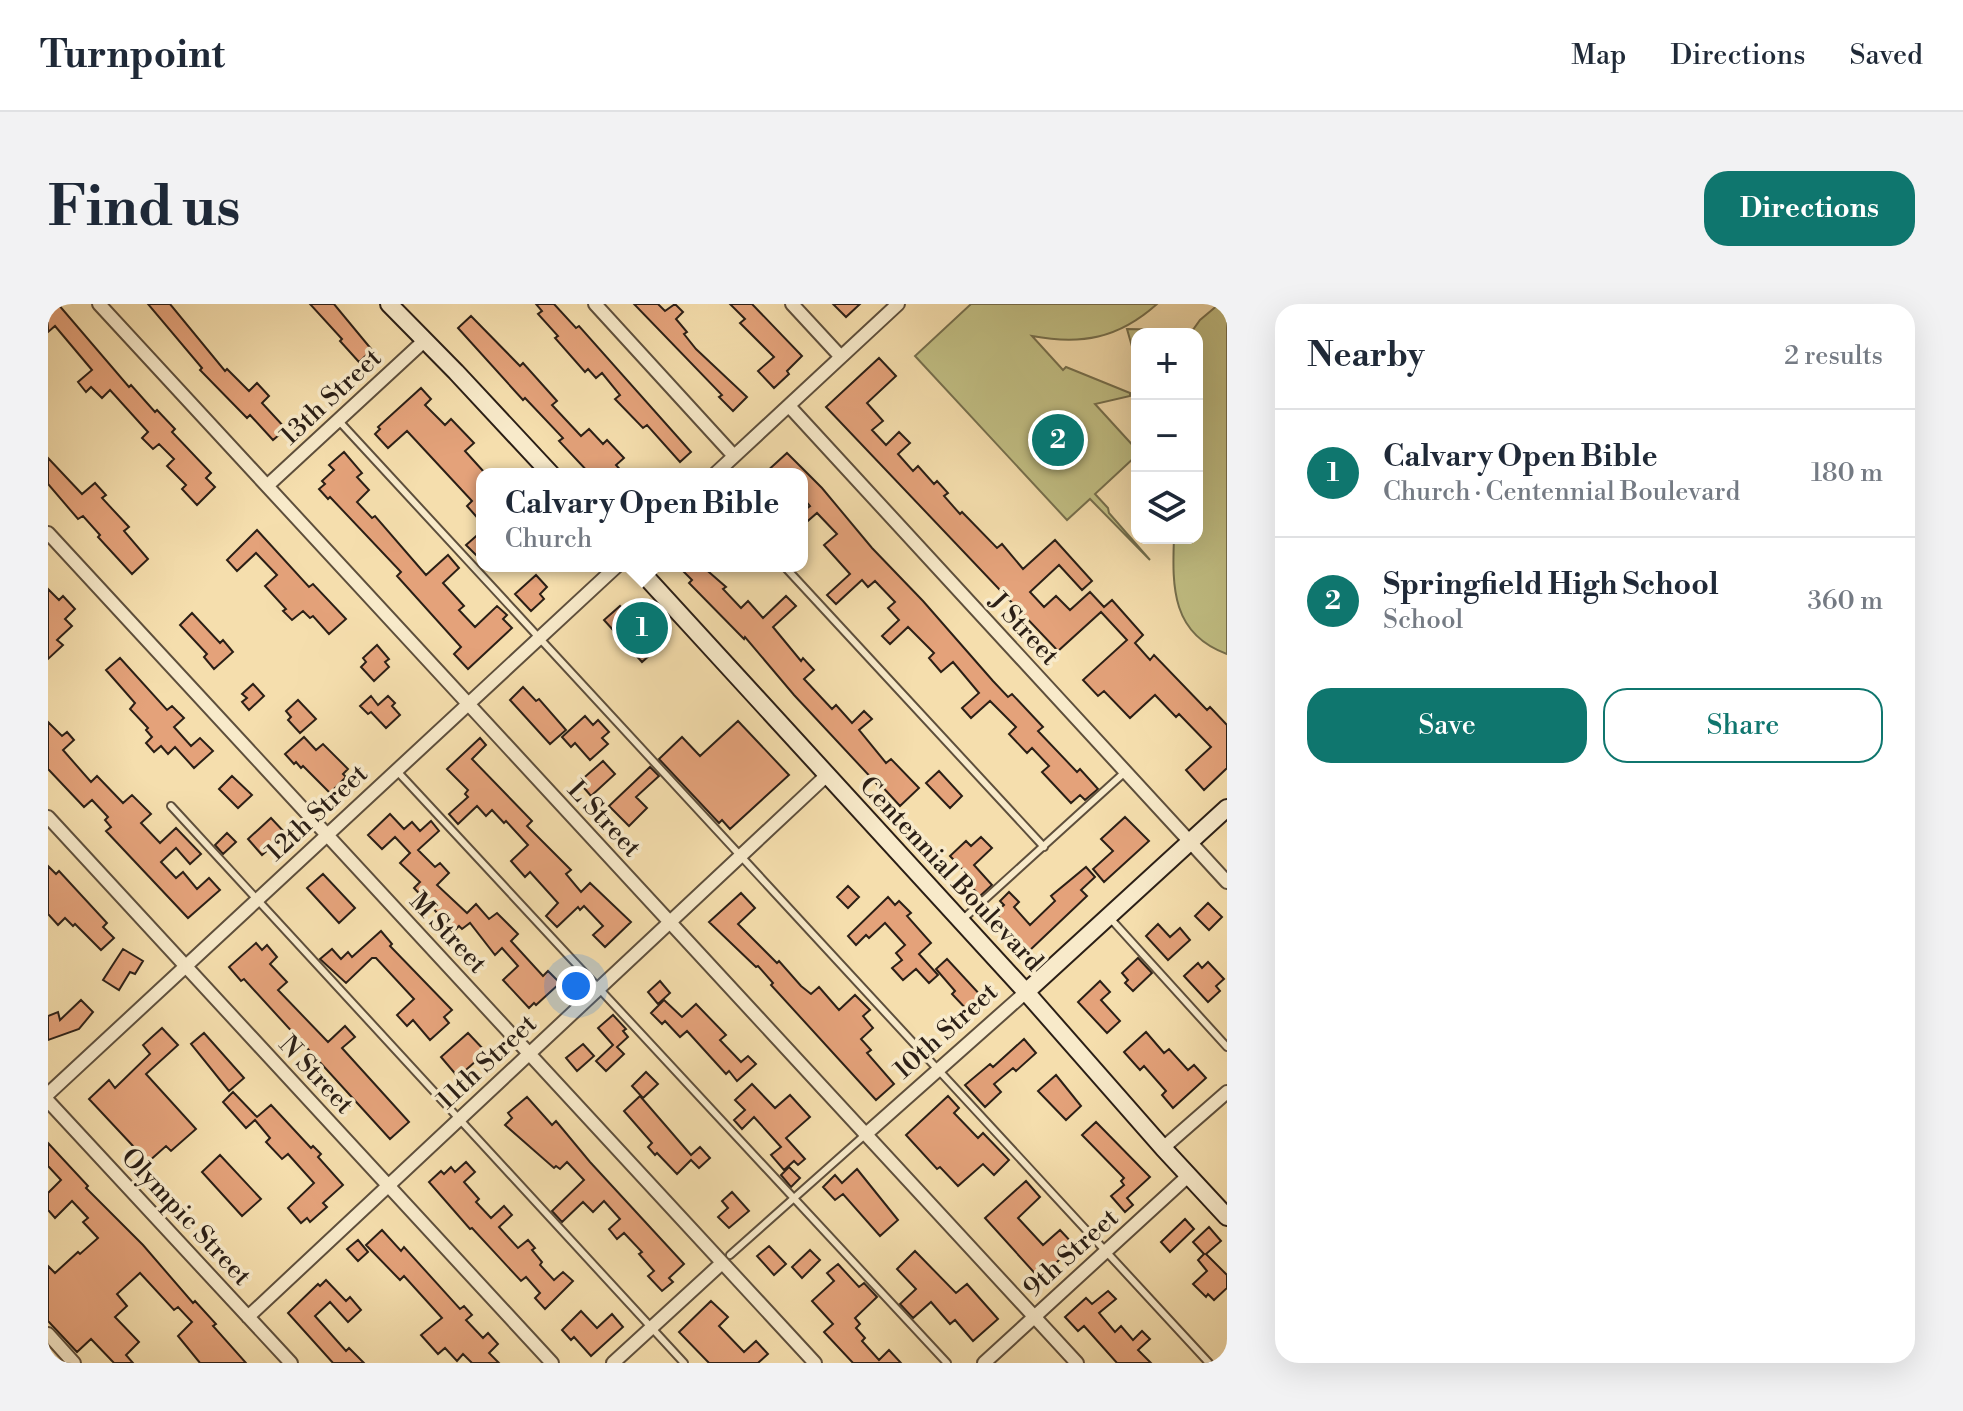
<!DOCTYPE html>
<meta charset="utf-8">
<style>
:root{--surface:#fff;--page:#f2f2f3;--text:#1f2937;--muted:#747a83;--line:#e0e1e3;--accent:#0f766e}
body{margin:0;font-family:"Libre Bodoni",serif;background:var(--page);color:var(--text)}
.controls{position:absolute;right:24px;top:24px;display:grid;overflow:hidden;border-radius:16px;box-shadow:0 8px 32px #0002}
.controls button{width:72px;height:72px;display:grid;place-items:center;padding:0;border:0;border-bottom:2px solid var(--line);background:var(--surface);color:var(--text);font:40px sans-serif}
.you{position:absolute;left:528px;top:682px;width:28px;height:28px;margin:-20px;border:6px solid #fff;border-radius:50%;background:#1a73e8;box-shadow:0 0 0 12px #1a73e833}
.badge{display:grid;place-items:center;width:52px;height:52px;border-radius:50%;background:var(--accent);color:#fff;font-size:26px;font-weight:700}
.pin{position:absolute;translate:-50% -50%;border:4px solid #fff;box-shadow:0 2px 8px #0006}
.popup{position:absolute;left:428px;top:164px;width:332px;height:104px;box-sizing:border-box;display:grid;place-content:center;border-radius:16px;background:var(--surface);filter:drop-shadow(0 2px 6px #0005);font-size:26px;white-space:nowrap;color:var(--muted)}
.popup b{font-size:30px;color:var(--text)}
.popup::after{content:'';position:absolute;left:50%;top:100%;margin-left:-16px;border:16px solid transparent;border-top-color:var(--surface)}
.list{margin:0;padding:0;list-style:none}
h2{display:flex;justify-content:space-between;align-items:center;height:104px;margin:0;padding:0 32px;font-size:34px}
h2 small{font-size:26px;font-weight:400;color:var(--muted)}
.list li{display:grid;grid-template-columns:52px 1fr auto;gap:24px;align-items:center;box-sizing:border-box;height:128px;padding:0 32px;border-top:2px solid var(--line)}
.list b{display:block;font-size:30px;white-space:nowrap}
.list p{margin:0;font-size:26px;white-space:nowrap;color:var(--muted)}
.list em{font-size:26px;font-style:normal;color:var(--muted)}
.actions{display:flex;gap:16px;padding:24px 32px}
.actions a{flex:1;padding:18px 0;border:2px solid var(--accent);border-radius:24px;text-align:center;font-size:28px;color:var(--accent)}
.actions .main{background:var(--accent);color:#fff}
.icon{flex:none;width:44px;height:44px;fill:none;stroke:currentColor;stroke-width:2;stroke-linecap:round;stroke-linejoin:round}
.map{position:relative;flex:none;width:1179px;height:1059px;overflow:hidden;border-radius:24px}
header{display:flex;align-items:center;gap:48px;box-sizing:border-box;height:112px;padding:0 40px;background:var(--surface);border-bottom:2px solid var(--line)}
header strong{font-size:38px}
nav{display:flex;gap:44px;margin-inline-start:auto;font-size:28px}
.intro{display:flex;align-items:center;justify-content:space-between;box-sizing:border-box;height:192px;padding:0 48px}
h1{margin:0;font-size:56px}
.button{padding:20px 36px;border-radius:24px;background:var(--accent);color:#fff;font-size:28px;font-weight:700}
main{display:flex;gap:48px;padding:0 48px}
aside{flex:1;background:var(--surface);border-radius:24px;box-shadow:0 8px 32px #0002}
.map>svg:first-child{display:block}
.green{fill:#c2c085;stroke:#76704e;stroke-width:2}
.building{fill:#e4a27a;stroke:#2b1f16;stroke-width:2}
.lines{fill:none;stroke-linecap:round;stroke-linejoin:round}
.lane-casing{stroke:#5e4f3c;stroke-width:10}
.street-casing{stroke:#5e4f3c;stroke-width:16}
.secondary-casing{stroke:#2b1f16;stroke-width:20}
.lane{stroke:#f8eaca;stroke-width:6}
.street{stroke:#f8eaca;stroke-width:12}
.secondary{stroke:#f8eaca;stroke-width:16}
.labels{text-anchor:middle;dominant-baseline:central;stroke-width:7;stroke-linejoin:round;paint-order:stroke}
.street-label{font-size:26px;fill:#2b1f16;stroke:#f8eaca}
</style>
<header>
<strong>Turnpoint</strong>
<nav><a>Map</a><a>Directions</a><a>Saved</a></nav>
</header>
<div class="intro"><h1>Find us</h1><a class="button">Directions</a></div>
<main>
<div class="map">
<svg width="1179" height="1059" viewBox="0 0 1179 1059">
<rect width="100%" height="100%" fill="#f5dead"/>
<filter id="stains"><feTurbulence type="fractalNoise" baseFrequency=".0025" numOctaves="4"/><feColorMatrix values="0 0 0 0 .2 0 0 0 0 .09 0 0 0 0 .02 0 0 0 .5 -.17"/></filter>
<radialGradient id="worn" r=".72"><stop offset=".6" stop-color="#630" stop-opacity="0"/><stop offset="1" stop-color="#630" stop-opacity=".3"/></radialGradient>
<path class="green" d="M923 0H1109C1070 35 1033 41 984 32L1015 66 1018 63 1082 89V92L1047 100 1089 146V151L1047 190 1060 204 1061 209 1102 256 1042 195 1019 216 867 52Z
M1171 0H1179V350C1124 330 1124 284 1126 234H1149V30H1142L1152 16Z
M1079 25 1127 26 1125 30H1089V60Z"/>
<path class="building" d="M4 0H10L81 83 83 81 107 108 109 106 127 125 124 128 163 169 158 174 167 183 149 201 134 185 138 181 119 162 126 155 111 140 105 145 94 134 100 128 62 86 54 94 43 83 38 88 30 78 44 66 7 22 0 28V4Z
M100 0H122L177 67 179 65 201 87 209 79 221 92 214 99 238 125 225 136 202 111 199 114 152 66 154 64Z
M262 0H286L324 46 311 58 292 37 294 35Z
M488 0H506L528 24 531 22 643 148 632 158 599 121 595 124 567 95 572 91 554 69 548 74 540 65 537 68 507 34 510 32 490 10 494 7Z
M586 0H610L617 7 627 0 635 8 628 15 639 28 636 30 648 45 699 93 685 107 671 93 674 91Z
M682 0H704L754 52 739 67 741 70 726 84 710 67 726 53 692 19 697 15Z
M785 0H812L798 13Z
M423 12 472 62 475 59 509 97 504 101 533 132 541 125 555 140 559 136 576 154 568 161 576 170H542L511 137 515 134 477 94 475 96 410 24Z
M831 54 848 72 819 99 835 117 824 126 838 141 851 128 862 139 850 150 865 167 870 162 886 180 889 177 900 189 896 192 912 210 914 208 949 244 954 240 975 265 1007 236 1044 277 1034 286 1011 261 982 288 996 303 1008 292 1022 306 1042 288 1056 303 1064 296 1095 331 1087 339 1102 356 1106 351 1159 406 1162 403 1179 421V464L1156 486 1138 466 1163 443 1131 410 1128 413 1107 391 1082 414 1056 387 1050 392 1035 376 1079 336 1053 308 1010 347 778 103Z
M373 84 383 95 377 101 397 121 403 115 426 139 417 147 436 168 434 170V219L419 202 424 197 359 127 340 144 327 130 332 125 330 123Z
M296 148 314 169 309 173 321 186 309 198 324 214 327 212 378 271 400 251 411 264 395 279 416 302 411 306 427 323 449 302 459 311 455 315 464 324 420 365 406 350 413 343 349 272 353 268 282 193 280 195 271 185 277 180 274 177 286 166 281 161Z
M739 149 774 184 824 244 875 297 945 377 960 393 964 390 995 423 990 427 1029 468 1032 465 1050 485 1037 496 1032 491 1023 499 994 468 1001 462 984 444 979 449 961 430 968 423 942 397 923 414 914 404 931 389 905 358 893 368 881 354 886 349 860 323 842 340 834 332 851 316 840 304 847 298 827 277 820 283 814 276 788 300 779 291 802 270 776 241 789 230 769 209 754 222V208L762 202 754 193V170H716Z
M0 154 34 190 47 179 58 191 54 194 81 223 76 227 100 255 84 270 50 233 52 231 35 212 30 215 0 180Z
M209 226 261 283 265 280 298 315 281 330 265 312 262 314 255 307 244 316 235 307 238 305 217 282 229 271 208 249 189 267 179 256Z
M434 227V246L428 251 418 241Z
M630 262H654L678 283 675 285 693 304 700 297 715 314 738 292 748 302 725 323 753 357 755 354 766 366 756 375 784 405 788 401 804 419 816 407 824 415 811 426 838 459 843 455 871 484 852 502 831 479 829 480 746 391 697 333 696 335 641 279 644 276Z
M488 271 499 283 492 290 496 295 483 307 467 290Z
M0 285 11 296 15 292 27 305 17 315 24 322 9 336 15 341 0 355Z
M572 302 610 344 594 358 556 316Z
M144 309 172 339 175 336 185 348 166 365 156 353 159 350 132 321Z
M329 341 341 355 337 358 341 363 326 377 313 363 318 358 315 354Z
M72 354 119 406 124 402 136 414 126 423 143 442 152 434 165 447 146 464 127 443 120 450 113 442 106 448 98 439 104 433 98 426 100 424 82 405 87 399 58 366Z
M205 380 216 392 201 406 194 398 199 394 194 390Z
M475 383 488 397 491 395 518 426 502 440 462 396Z
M323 392 330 401 340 392 347 399 344 402 352 411 338 424 323 408 320 410 312 402Z
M250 396 268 415 252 429 240 416 243 413 238 407Z
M537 412 545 421 550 416 561 428 554 434 560 440 542 456 527 439 523 443 514 433Z
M690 417 741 471 682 525 674 516 671 519 611 455 634 433 652 452Z
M0 418 14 432 19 428 26 436 15 446 43 478 49 472 75 499 84 491 103 510 93 519 112 539 128 524 153 550 142 560 128 544 113 558 128 574 135 568 149 585 161 574 172 586 140 614 58 527 63 523 57 516 60 513 44 496 36 503 0 465Z
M256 433 268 446 275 440 300 465 295 470 298 473 282 489 255 462 253 464 248 458 246 460 237 450Z
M432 434 438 441 424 455 484 517 479 522 523 566 518 570 533 588 542 579 583 618 557 643 545 631 555 622 536 602 532 606 530 603 509 623 498 612 510 599 482 568 477 573 463 557 480 541 458 517 456 519 444 506 438 512 429 502 410 520 401 510 420 493 417 490 420 486 399 465Z
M555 457 567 470 543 492 531 478Z
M602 463 611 472 588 493 599 504 581 522 561 502Z
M891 467 914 492 902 504 878 479Z
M184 472 204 491 190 504 171 485Z
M342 510 356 525 364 518 372 527 383 517 391 527 370 546 387 563 392 559 401 569 389 581 419 609 428 600 441 615 449 609 470 630 463 637 495 672 500 667 512 679 488 701 486 699 481 704 455 676 470 662 454 644 447 651 422 619 414 625 411 622 406 627 366 584 372 578 352 559 362 549 347 533 334 545 320 531Z
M1077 513 1101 537 1056 578 1045 565 1065 547 1053 535Z
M223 514 238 530 214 551 200 535Z
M179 529 188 538 175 550 167 541Z
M933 533 944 544 926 561 944 581 932 592 915 574 919 570 902 552 918 537 923 542Z
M0 562 8 570 11 567 59 619 55 623 66 634 53 646 27 620 25 622 17 614 10 621 0 610Z
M1038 563 1047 573 1033 586 1039 592 981 647 947 609 956 601 952 597 961 588 971 598 966 603 982 621 1007 597 1003 592Z
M275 570 307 604 291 619 259 584Z
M800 582 811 593 800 604 789 593Z
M693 589 707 604 690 620 729 659 731 657 753 682 763 690 771 683 791 706 807 691 822 706 815 712 825 724 813 735 823 746 819 749 846 780 828 796 723 681 725 679 710 662 708 663 661 618Z
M840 593 847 601 851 597 863 609 859 612 883 639 871 650 890 671 881 679 868 665 855 676 844 664 854 656 848 649 857 641 837 619 821 634 818 631 808 641 800 632Z
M1160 599 1174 613 1161 626 1147 612Z
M1110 620 1122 633 1132 624 1142 636 1120 656 1098 632Z
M333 627 344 640 342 642 404 706 396 713 401 719 382 736 365 716 359 722 349 711 366 695 328 654H324L298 679 272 655 284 645 293 655 300 648 304 653Z
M208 639 214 646 219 641 229 653 222 660 239 678 230 686 280 738 297 722 307 733 294 744 361 818 342 835 196 675 193 677 181 663Z
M75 645 95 657 87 670 82 668 71 686 55 676Z
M1090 654 1104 669 1085 687 1077 679 1080 676 1074 669Z
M899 655 936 695 922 709 904 690 907 687 888 665Z
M1160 658 1176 675 1168 682 1172 687 1160 698 1136 672 1150 659 1154 664Z
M612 677 622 689 610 700 600 688Z
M1052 677 1062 688 1053 696 1072 717 1059 729 1030 698Z
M33 696 45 708 31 725 0 736V712L10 708 12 716Z
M616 696 634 713 648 700 678 731 672 736 693 758 700 752 708 760 689 777 681 767 678 770 639 727 632 733 617 717 614 720 603 709Z
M565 711 578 725 575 727 580 733 569 743 576 750 558 767 548 757 565 741 550 724Z
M114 724 130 741 98 770 148 825 123 847 118 842 100 858 41 795 61 776 67 784 102 750 95 741Z
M1098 728 1116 749 1121 745 1140 766 1146 761 1158 774 1125 804 1114 791 1118 787 1096 762 1092 766 1076 748Z
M156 729 196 774 181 787 143 740Z
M420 729 438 748 410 773 393 753Z
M976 735 988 749 968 767 965 764 946 780 953 788 937 803 917 781 942 760 945 763Z
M535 740 546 752 529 767 518 754Z
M598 768 610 780 595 794 584 782Z
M1008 771 1033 802 1018 816 990 787Z
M704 780 727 804 742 791 762 813 738 834 757 855 750 861 746 857 736 866 723 851 733 843 706 813 694 825 686 816 697 806 687 796Z
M185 788 209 813 223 801 263 844 265 842 273 850 270 853 295 881 275 899 279 903 262 918 259 914 253 919 240 904 266 879 240 850 234 855 218 838 222 834 207 816 198 824 175 798Z
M592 792 643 851 652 843 662 854 651 864 643 856 629 870 609 849 607 851 600 843 604 839 576 807Z
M900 792 911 804 906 809 930 834 935 829 961 856 946 871 935 860 910 882 892 863 889 865 858 831Z
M479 793 504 821 508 817 542 858 636 960 621 974 625 978 614 987 600 972 606 967 591 950 594 948 576 929 569 935 561 925 572 915 556 897 545 908 535 898 514 918 504 907 536 876 519 858 512 865 508 862 506 864 457 821 464 814 460 809Z
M1048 818 1102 873 1079 894 1085 901 1077 908 1063 892 1076 881 1073 877 1076 874 1034 831Z
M0 839 40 882 38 884 95 941 145 999 147 997 168 1020 165 1022 198 1059H152L130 1032 144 1018 130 1003 126 1006 92 969 69 990 79 1002 67 1013 91 1038 78 1051 85 1059H66L43 1035 29 1048 0 1017V962L7 969 30 948 32 950 50 934 35 918 40 914 24 897 7 914 0 906V889L13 876 0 862Z
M172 851 213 895 194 912 154 868Z
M418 858 427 868 416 878 431 895 428 898 443 914 456 902 464 911 451 923 470 944 480 936 487 944 484 946 494 958 492 961 506 976 515 968 525 977 497 1005 487 994 492 989 478 973 473 977 424 924 422 925 381 878 393 867 396 870 403 863 407 868Z
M741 863 752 874 743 883 733 871Z
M809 865 850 916 832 932 795 890 787 896 775 883 787 871 794 879Z
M978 877 992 893 970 914 995 941 1012 926 1026 941 992 975 937 914Z
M684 888 701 907 681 924 670 913 680 904 674 897Z
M1137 915 1146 925 1122 948 1113 938Z
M1161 923 1173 937 1158 950 1179 971V984L1166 996 1160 990 1158 993 1145 980 1159 967 1150 956 1156 950 1145 938Z
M334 926 353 947 356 943 412 1005 416 1002 424 1011 418 1016 435 1034 440 1029 450 1040 441 1049 451 1059H424L415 1050 409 1057 397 1044 390 1050 373 1031 394 1014 356 972 352 976 318 941Z
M310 936 320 948 310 957 299 945Z
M721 942 738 960 726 971 709 952Z
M762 946 772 956 754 974 744 963Z
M867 947 908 989 919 980 950 1015 925 1037 907 1016 902 1020 883 998 865 1014 852 1000 868 985 849 965Z
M790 960 811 983 816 979 829 993 807 1014 812 1020 808 1024 817 1034 814 1037 831 1056 841 1046 853 1059H805L776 1028 785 1020 764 997 786 977 779 969Z
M278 976 298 997 302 993 313 1006 300 1018 282 998 267 1012 298 1047 301 1044 316 1059H285L240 1009 270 980 272 982Z
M1060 987 1068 995 1051 1009 1067 1028 1073 1022 1085 1036 1094 1027 1102 1035 1090 1046 1103 1059H1069L1036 1022 1030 1027 1017 1013 1038 994 1044 1000Z
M663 997 680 1013 671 1022 696 1048 708 1037 720 1050 710 1059H661L631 1028Z
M533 1007 549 1024 564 1010 575 1023 543 1052 526 1033 523 1036 514 1026Z"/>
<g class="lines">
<defs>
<path id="lane" d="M290 116 1161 1059
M736 262 996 543
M348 466 899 1059
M123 502 636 1059
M1061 613 1179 743
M914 616 1077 468
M682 951 818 830"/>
<path id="street" d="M51 0 1029 1059
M547 0 686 152
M744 0 793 53
M741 102 1179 578
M667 170 850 0
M219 182 376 37
M0 229 767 1059
M0 513 504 1059
M0 790 569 262
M0 797 243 1059
M818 830 978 688
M1115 844 1179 788
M200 1013 779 471
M0 1030 26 1059
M565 1059 674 959
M936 1059 1140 872"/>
<path id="secondary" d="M341 0 408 68 503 170
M588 262 978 688 1115 844 1179 913
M978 688 1179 504"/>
</defs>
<use href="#lane" class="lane-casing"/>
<use href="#street" class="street-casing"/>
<use href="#secondary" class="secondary-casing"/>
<use href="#lane" class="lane"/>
<use href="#street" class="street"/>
<use href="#secondary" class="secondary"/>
</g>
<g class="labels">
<g class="street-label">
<text transform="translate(283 93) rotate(-43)">13th Street</text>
<text transform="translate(976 325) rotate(47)">J Street</text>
<text transform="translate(269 509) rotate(-43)">12th Street</text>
<text transform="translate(556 515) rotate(47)">L Street</text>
<text transform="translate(903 570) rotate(47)">Centennial Boulevard</text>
<text transform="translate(400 629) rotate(47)">M Street</text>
<text transform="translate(898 727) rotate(-42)">10th Street</text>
<text transform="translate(439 758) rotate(-43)">11th Street</text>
<text transform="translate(268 771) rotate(47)">N Street</text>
<text transform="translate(138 913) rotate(47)">Olympic Street</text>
<text transform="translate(1023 949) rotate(-42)">9th Street</text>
</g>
</g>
<rect width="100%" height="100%" filter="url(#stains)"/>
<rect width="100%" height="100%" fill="url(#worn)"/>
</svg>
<div class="controls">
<button>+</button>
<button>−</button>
<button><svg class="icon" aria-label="layers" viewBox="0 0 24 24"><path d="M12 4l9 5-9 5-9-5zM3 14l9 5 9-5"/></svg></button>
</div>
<div class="you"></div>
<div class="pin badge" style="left:594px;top:324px">1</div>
<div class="popup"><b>Calvary Open Bible</b>Church</div>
<div class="pin badge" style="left:1010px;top:136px">2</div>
</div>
<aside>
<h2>Nearby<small>2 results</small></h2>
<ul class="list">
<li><span class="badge">1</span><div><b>Calvary Open Bible</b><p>Church · Centennial Boulevard</p></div><em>180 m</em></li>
<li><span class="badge">2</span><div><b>Springfield High School</b><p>School</p></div><em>360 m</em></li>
</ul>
<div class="actions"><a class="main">Save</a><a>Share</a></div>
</aside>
</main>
